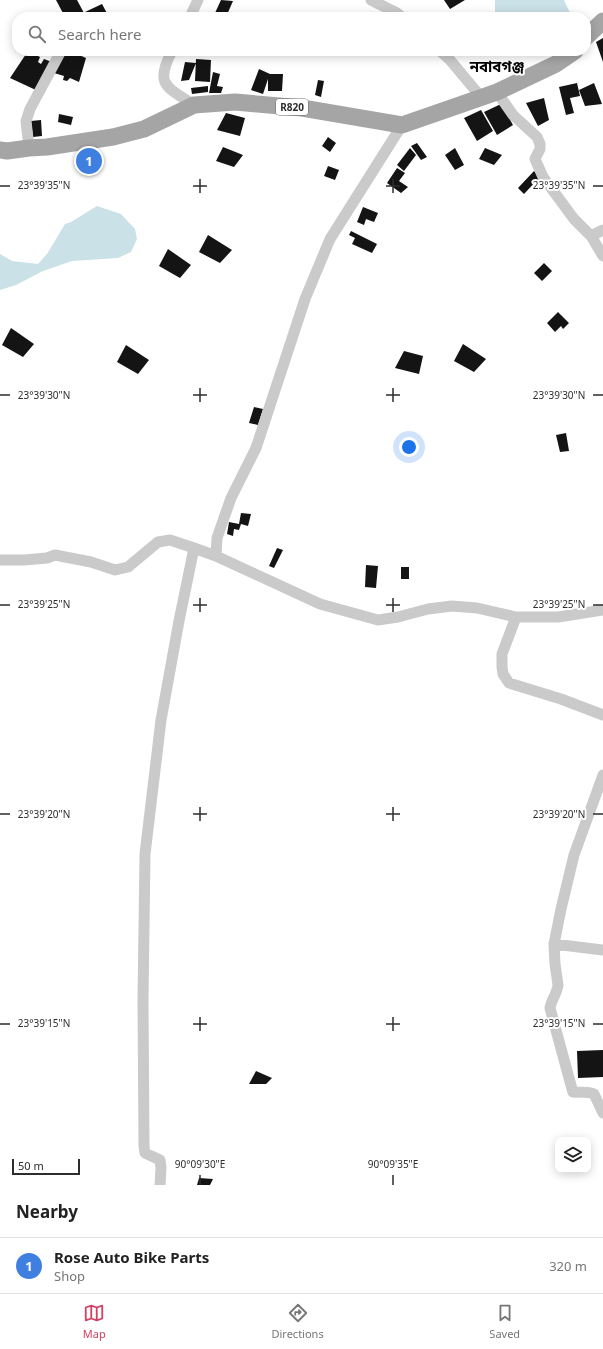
<!DOCTYPE html>
<meta charset="utf-8">
<style>
:root{--surface:#fff;--page:#f2f2f2;--text:#222;--muted:#767676;--line:#e0e0e0;--accent:#d24264}
body{margin:0;font-family:"Noto Sans","Noto Sans Bengali",sans-serif;background:var(--page);color:var(--text)}
.controls{position:absolute;right:12px;bottom:12px;display:grid;overflow:hidden;border-radius:8px;box-shadow:0 2px 10px #0003}
.controls button{width:36px;height:36px;display:grid;place-items:center;padding:0;border:0;border-bottom:1px solid var(--line);background:var(--surface);color:var(--text);font:20px sans-serif}
.scale{position:absolute;left:12px;bottom:10px;width:68px;box-sizing:border-box;padding-left:4px;border:2px solid #2d2d2d;border-top:0;font-size:11px;line-height:14px;white-space:nowrap;color:#2d2d2d;-webkit-text-stroke:3px #fff;paint-order:stroke}
.you{position:absolute;left:409px;top:447px;width:14px;height:14px;margin:-10px;border:3px solid #fff;border-radius:50%;background:#1a73e8;box-shadow:0 0 0 6px #1a73e833}
.badge{display:grid;place-items:center;width:26px;height:26px;border-radius:50%;background:var(--accent);color:#fff;font-size:13px;font-weight:700}
.pin{position:absolute;translate:-50% -50%;border:2px solid #fff;box-shadow:0 1px 4px #0006}
.list{margin:0;padding:0;list-style:none}
h2{display:flex;justify-content:space-between;align-items:center;height:52px;margin:0;padding:0 16px;font-size:17px}
h2 small{font-size:13px;font-weight:400;color:var(--muted)}
.list li{display:grid;grid-template-columns:26px 1fr auto;gap:12px;align-items:center;box-sizing:border-box;height:56px;padding:0 16px;border-top:1px solid var(--line)}
.list b{display:block;font-size:15px;white-space:nowrap}
.list p{margin:0;font-size:13px;white-space:nowrap;color:var(--muted)}
.list em{font-size:13px;font-style:normal;color:var(--muted)}
.icon{flex:none;width:22px;height:22px;fill:none;stroke:currentColor;stroke-width:2;stroke-linecap:round;stroke-linejoin:round}
.map{position:relative;flex:none;width:603px;height:1185px;overflow:hidden}
.search{position:absolute;background:var(--surface);box-shadow:0 2px 10px #0003;left:12px;right:12px;top:12px;height:44px;display:flex;align-items:center;gap:10px;box-sizing:border-box;padding:0 14px;border-radius:16px;color:var(--muted);font-size:15px}
.sheet{height:108px;background:var(--surface)}
nav{display:flex;justify-content:space-around;align-items:center;box-sizing:border-box;height:56px;border-top:1px solid var(--line);background:var(--surface);font-size:11px;color:var(--muted)}
nav a{display:grid;justify-items:center;gap:2px}
nav .on{color:var(--accent)}
.map>svg:first-child{display:block}
.water{fill:#cae1e7}
.building{fill:#141414}
.lines{fill:none;stroke-linecap:round;stroke-linejoin:round}
.street{stroke:#cacaca;stroke-width:11}
.primary{stroke:#a5a5a5;stroke-width:17}
.ticks{fill:none;stroke:#2d2d2d;stroke-width:1.5}
.labels{text-anchor:middle;dominant-baseline:central;stroke-width:4;stroke-linejoin:round;paint-order:stroke}
.shield{fill:#fff;stroke:#6c6c6c;stroke-width:1}
.shield-label{font-size:10px;font-weight:bold;fill:#2d2d2d}
.district-label{font-size:15px;font-weight:bold;fill:#000;stroke:#fff}
.ticks-label{font-size:10px;text-anchor:middle;fill:#2d2d2d;stroke:#fff;stroke-width:4;stroke-linejoin:round;paint-order:stroke}
</style>
<div class="map">
<svg width="603" height="1185" viewBox="0 0 603 1185">
<rect width="100%" height="100%" fill="#fff"/>
<path class="water" d="M495 0H564L571 15 570 17H497L495 15Z
M97 206 121 214 135 229 137 239 131 252 118 258 72 261 43 271 16 285 0 290V254L12 261 38 264 47 254 65 224 71 222Z"/>
<path class="building" d="M56 0H77L84 13 77 17H65Z
M221 0 233 1 226 17 215 13Z
M444 0H465L450 9Z
M102 4 109 17H88L85 12Z
M603 38V62L596 42Z
M28 51 40 57 38 62 41 64 44 59 52 62 38 91 10 78Z
M63 51H70L86 58 79 82 70 78 67 81 63 80 64 76 54 73Z
M196 59 211 60 210 82 195 81Z
M185 62 196 63 189 80 181 81Z
M259 69 270 74H283L282 91H268V79L263 94 251 90Z
M213 72 220 74 217 86 223 87 221 93H209Z
M318 80 324 81 321 97 315 95Z
M577 83 580 96 570 98 574 113 566 115 559 87Z
M594 83 602 104 585 106 579 90Z
M208 86V92L192 94 191 88Z
M544 98 549 120 538 126 526 103Z
M501 104 513 125 497 135 484 112Z
M481 110 493 131 477 141 464 118Z
M226 113 245 118 240 136 217 130Z
M59 114 73 117 71 125 58 122Z
M41 120 42 136 33 137 31 121Z
M328 137 336 143 330 152 322 146Z
M417 143 427 157 421 160 411 146Z
M223 147 243 155 234 167 216 161Z
M410 148 416 155 404 171 397 165Z
M455 148 464 165 455 170 445 155Z
M485 148 502 155 494 165 479 159Z
M328 166 339 170 335 180 324 176Z
M397 168 405 173 399 181 408 187 401 193 387 183Z
M534 171 540 177 524 194 518 188Z
M363 207 378 213 374 222 366 219 364 225 357 222Z
M351 231 377 244 372 253 352 244 355 238 349 235Z
M208 235 232 250 220 263 199 252Z
M168 249 191 265 180 278 159 266Z
M544 263 552 271 542 281 534 273Z
M558 312 569 323 563 329 561 326 555 332 547 323Z
M11 328 34 344 23 357 2 345Z
M463 344 486 359 474 372 454 361Z
M126 345 149 360 138 374 117 362Z
M404 351 423 356 419 374 395 368Z
M254 407 263 409 258 425 249 423Z
M566 433 569 451 560 452 556 435Z
M241 513 251 514 248 526 241 524 239 530 234 529 233 536 227 534 229 522 239 524Z
M277 548 283 550 274 568 269 566Z
M366 565 378 566 376 588 365 587Z
M401 567H409V579H401Z
M603 1050V1077L578 1078 577 1051Z
M256 1071 272 1078 266 1084H249Z
M199 1178 213 1179 210 1185H197Z"/>
<g class="lines">
<path class="street" d="M371 0 397 13 402 17
M190 17 198 0
M172 51C154 85 167 87 194 105
M440 51 450 60 481 97
M497 92 513 115 537 137 540 144V149L535 159 543 177 574 219 591 236 603 256
M29 148 26 121 30 109 61 51
M591 236 603 230
M216 556 320 604 378 620 398 617 428 609 452 606 477 608 516 617H558L603 610
M0 560H24L47 558 55 555 91 562 115 570 128 567 158 542 170 540 194 548
M516 617 502 654V667L503 674 509 683 561 699 603 715
M603 775 574 855 561 909 554 944 603 950
M554 944 555 964 558 985C557 994 551 1000 550 1008L572 1089 573 1092C580 1093 587 1091 594 1094L603 1113
M160 1185 161 1168 160 1160 145 1153 144 1146 143 1000 145 854 161 720 179 621 194 548 216 556 217 538 231 498 256 448 305 299 330 239 402 125"/>
<path class="primary" d="M586 37 603 21
M0 150 7 151 29 148 47 147 113 137 144 129 194 105 235 102 302 108 402 125 497 92 556 64 575 51"/>
</g>
<path class="ticks" d="M200 179V193M393 179V193M0 186H10M193 186H207M386 186H400M593 186H603M200 388V402M393 388V402M0 395H10M193 395H207M386 395H400M593 395H603M200 598V612M393 598V612M0 605H10M193 605H207M386 605H400M593 605H603M200 807V821M393 807V821M0 814H10M193 814H207M386 814H400M593 814H603M200 1017V1031M393 1017V1031M0 1024H10M193 1024H207M386 1024H400M593 1024H603M200 1175V1185M393 1175V1185"/>
<g class="labels">
<rect class="shield" x="276" y="99" width="32" height="16" rx="3"/>
<g class="shield-label">
<text x="292" y="107">R820</text>
</g>
<g class="district-label">
<text x="497" y="66">নবাবগঞ্জ</text>
</g>
</g>
<g class="ticks-label">
<text x="44" y="189">23°39'35"N</text>
<text x="559" y="189">23°39'35"N</text>
<text x="44" y="399">23°39'30"N</text>
<text x="559" y="399">23°39'30"N</text>
<text x="44" y="608">23°39'25"N</text>
<text x="559" y="608">23°39'25"N</text>
<text x="44" y="818">23°39'20"N</text>
<text x="559" y="818">23°39'20"N</text>
<text x="44" y="1027">23°39'15"N</text>
<text x="559" y="1027">23°39'15"N</text>
<text x="200" y="1168">90°09'30"E</text>
<text x="393" y="1168">90°09'35"E</text>
</g>
</svg>
<div class="controls">
<button><svg class="icon" aria-label="layers" viewBox="0 0 24 24"><path d="M12 4l9 5-9 5-9-5zM3 14l9 5 9-5"/></svg></button>
</div>
<div class="scale">50 m</div>
<div class="you"></div>
<div class="pin badge" style="left:89px;top:161px;background:#3f7fe0">1</div>
<div class="search"><svg class="icon" aria-label="search" viewBox="0 0 24 24"><circle cx="10" cy="10" r="6"/><path d="M15 15l6 6"/></svg>Search here</div>
</div>
<section class="sheet">
<h2>Nearby<small></small></h2>
<ul class="list">
<li><span class="badge" style="background:#3f7fe0">1</span><div><b>Rose Auto Bike Parts</b><p>Shop</p></div><em>320 m</em></li>
</ul>
</section>
<nav>
<a class="on"><svg class="icon" aria-label="map" viewBox="0 0 24 24"><path d="M3 6l6-2 6 2 6-2v14l-6 2-6-2-6 2zM9 4v14M15 6v14"/></svg>Map</a>
<a><svg class="icon" aria-label="directions" viewBox="0 0 24 24"><path d="M12 3l9 9-9 9-9-9zM9 14v-3h6M13 9l2 2-2 2"/></svg>Directions</a>
<a><svg class="icon" aria-label="saved" viewBox="0 0 24 24"><path d="M7 4h10v16l-5-4-5 4z"/></svg>Saved</a>
</nav>
